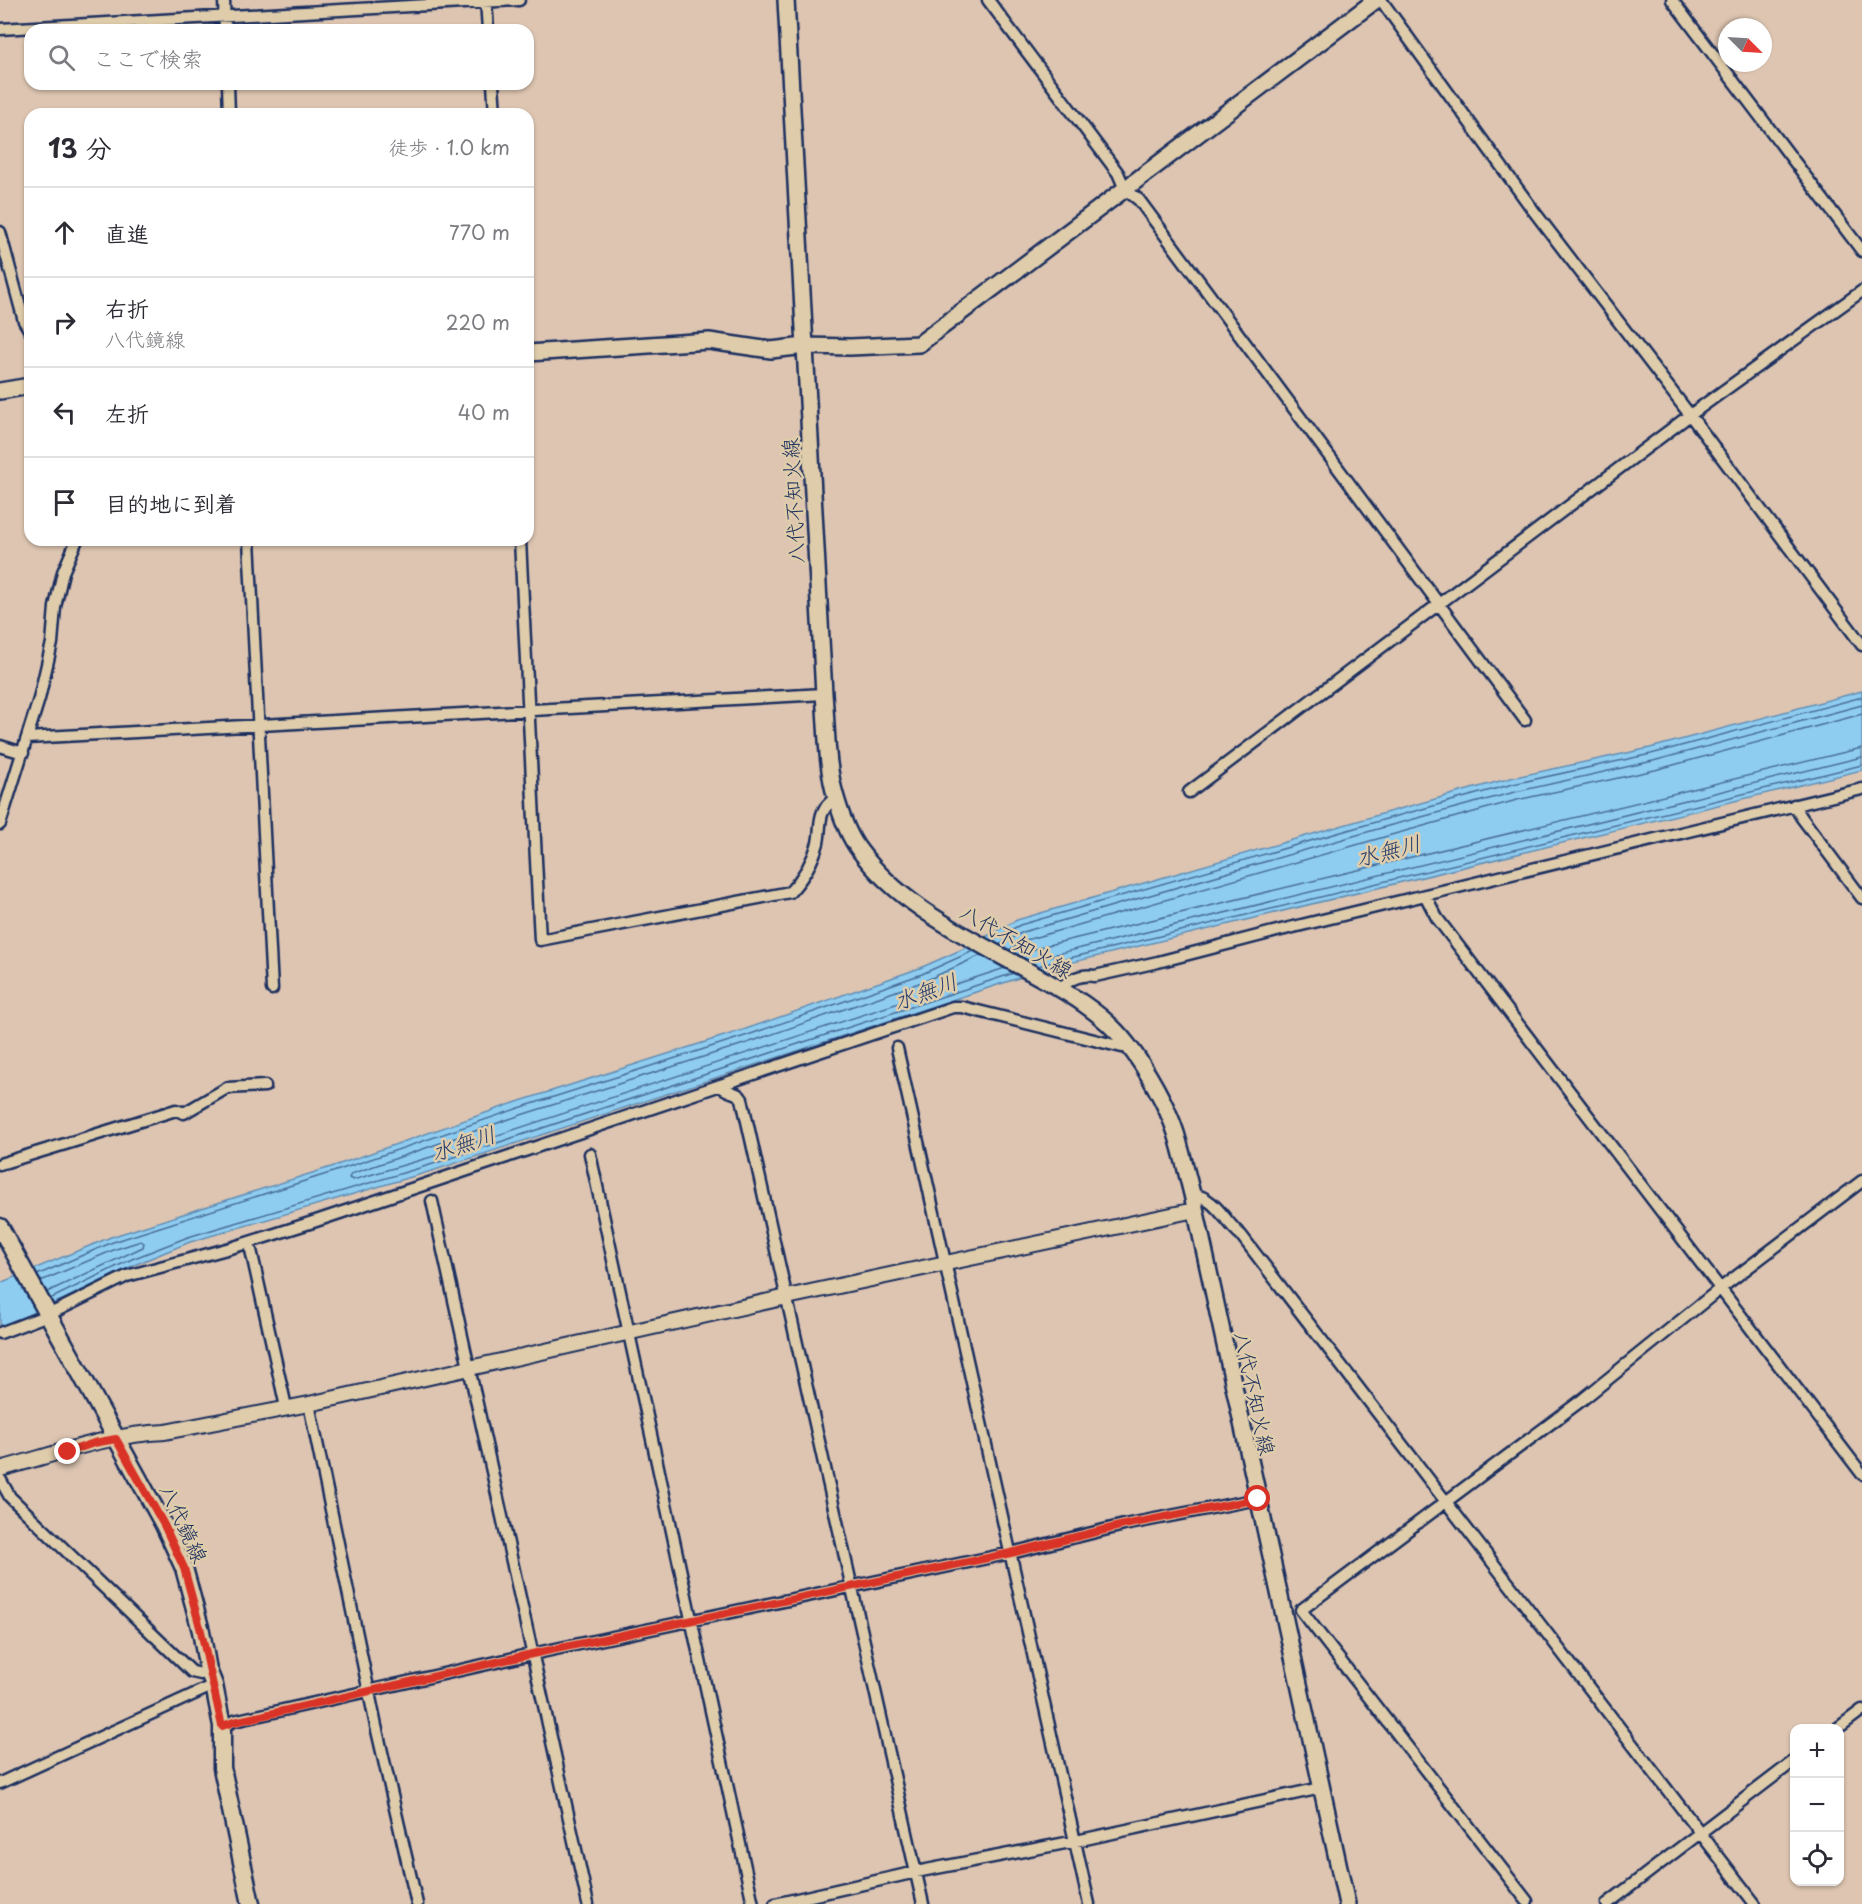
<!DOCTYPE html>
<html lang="ja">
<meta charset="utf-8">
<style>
:root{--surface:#fff;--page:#f7f7f7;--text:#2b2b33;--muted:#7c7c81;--line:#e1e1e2}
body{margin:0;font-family:"Playpen Sans","Klee One",sans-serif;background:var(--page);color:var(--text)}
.controls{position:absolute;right:18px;bottom:18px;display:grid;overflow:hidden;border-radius:12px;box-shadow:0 2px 4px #0004}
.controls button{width:54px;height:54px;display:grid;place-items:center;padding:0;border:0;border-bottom:2px solid var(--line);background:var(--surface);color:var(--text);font:30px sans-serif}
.compass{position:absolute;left:1718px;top:18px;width:54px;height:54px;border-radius:50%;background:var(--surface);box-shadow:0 2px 4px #0004;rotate:114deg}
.stop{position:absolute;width:18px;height:18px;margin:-14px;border:4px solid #d93025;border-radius:50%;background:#fff}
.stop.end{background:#d93025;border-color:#fff;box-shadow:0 2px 6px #0008}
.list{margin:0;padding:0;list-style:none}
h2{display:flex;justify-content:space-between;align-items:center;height:78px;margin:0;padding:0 24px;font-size:26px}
h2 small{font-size:20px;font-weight:400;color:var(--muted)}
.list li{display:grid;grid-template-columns:39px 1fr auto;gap:18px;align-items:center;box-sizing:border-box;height:90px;padding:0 24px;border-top:2px solid var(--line)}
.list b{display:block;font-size:22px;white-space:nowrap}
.list p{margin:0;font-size:20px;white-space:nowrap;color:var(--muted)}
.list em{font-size:20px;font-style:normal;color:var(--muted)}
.icon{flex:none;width:33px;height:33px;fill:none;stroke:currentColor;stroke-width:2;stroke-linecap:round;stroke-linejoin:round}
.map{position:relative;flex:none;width:1862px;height:1904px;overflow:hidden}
.search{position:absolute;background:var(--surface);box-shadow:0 2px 4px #0004;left:24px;top:24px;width:510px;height:66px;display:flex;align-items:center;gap:15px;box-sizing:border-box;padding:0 21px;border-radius:18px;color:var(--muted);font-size:22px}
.panel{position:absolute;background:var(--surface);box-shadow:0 2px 4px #0004;left:24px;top:108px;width:510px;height:438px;border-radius:18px}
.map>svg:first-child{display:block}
.water{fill:#8fcdf0;stroke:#618eb6;stroke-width:1.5}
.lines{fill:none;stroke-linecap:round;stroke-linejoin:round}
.shore{stroke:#496e98;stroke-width:1.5}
.minor-casing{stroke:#1b2f5e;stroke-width:15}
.tertiary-casing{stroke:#1b2f5e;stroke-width:18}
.secondary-casing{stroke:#1b2f5e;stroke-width:20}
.primary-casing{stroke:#1b2f5e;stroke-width:21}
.minor{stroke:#dfccaa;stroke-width:10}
.tertiary{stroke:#dfccaa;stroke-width:14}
.secondary{stroke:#dfccaa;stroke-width:15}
.primary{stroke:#dfccaa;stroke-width:16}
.route{stroke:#d93025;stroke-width:8}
.labels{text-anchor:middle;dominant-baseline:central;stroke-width:5;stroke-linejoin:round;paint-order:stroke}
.street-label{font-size:21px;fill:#1b2f5e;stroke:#dfccaa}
.water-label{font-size:22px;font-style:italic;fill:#273f6d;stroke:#dfccaa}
</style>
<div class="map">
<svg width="1862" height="1904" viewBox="0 0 1862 1904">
<rect width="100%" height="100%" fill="#ddc5b1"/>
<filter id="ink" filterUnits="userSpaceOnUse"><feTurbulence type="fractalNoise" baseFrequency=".0167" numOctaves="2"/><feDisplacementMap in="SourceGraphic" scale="12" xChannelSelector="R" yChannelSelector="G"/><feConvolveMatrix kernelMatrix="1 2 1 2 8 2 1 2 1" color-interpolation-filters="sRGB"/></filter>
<g filter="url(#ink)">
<path class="water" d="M1862 691V770L1049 968 435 1170 190 1242 134 1265 64 1299 0 1327V1283L111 1237 331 1167 517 1102 743 1030 920 968 963 949 1017 920 1385 813 1511 778 1650 748Z"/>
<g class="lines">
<path class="shore" d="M992 940 1020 925 1386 819 1513 784 1651 754 1862 697
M999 945 1023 932 1388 826 1515 792 1653 761 1862 705
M1009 950 1026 940 1391 835 1517 800 1655 770 1862 714
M981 955 925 981 747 1043 521 1115 351 1174 349 1178 353 1180 431 1157 1005 968
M1017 955 1044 946 1862 748
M1028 961 1862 757
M1037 966 1862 765
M37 1275 113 1242 333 1172 519 1108 745 1036 922 974 973 951
M41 1281 116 1249 141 1241 144 1243 143 1247 47 1292
M50 1299 132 1259 188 1237 433 1164 1014 973"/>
<defs>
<path id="minor" d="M224 0 225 30
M486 0 488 30
M988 0 1118 173 1125 189 1139 200 1525 720
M1381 0 1533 210 1690 415 1862 645
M1672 0 1862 251
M0 29 519 0
M228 84 229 114
M493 84 495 114
M0 232 24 321 30 331
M249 540 272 989
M520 540 540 940 790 892C802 879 813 861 818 843 822 823 816 811 836 798
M27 738 824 694
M0 746 23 753
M1189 792 1690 415 1862 291
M1794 805 1802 818 1862 898
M0 824 39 699 52 643 55 607 63 572 77 540
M1425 895 1437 918 1862 1474
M1061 988C1071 978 1081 974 1095 976L1158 962 1281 930 1862 789
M897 1048 1089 1904
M721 1086C726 1093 738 1091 742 1099L923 1904
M590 1154 753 1904
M0 1164 176 1110 184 1113 227 1088 265 1086
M1192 1194C1216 1198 1224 1221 1241 1235L1755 1904
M432 1201 588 1904
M251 1250 286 1407
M0 1333 48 1315 127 1276 234 1247 316 1221 953 1007H962L1122 1047 1128 1044
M309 1404 376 1726 417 1904
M0 1479 10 1497 192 1672 201 1674 208 1670
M222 1726 234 1721 532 1654 1011 1553 1124 1525 1258 1499
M1838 1728 1862 1710
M0 1783 214 1685
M1527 1901 1301 1610 1582 1400 1721 1288 1862 1181
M775 1904 916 1872 1076 1841 1321 1788
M1607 1904 1794 1761"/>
<path id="tertiary" d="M0 1469C53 1455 110 1434 165 1432L309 1404 787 1297 1195 1210"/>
<path id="secondary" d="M786 0 824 694C827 728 826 765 836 798 841 815 849 837 860 851 902 908 971 938 1030 972 1065 991 1103 1012 1128 1045 1146 1068 1167 1105 1176 1133 1182 1153 1187 1174 1192 1194L1347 1904
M528 353 709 341 771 350 805 346 850 347 919 344 1376 0
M0 391 30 386"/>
<path id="primary" d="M0 1227 164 1525 184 1568 201 1631 208 1670 214 1685 222 1726V1768L251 1904"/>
</defs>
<use href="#minor" class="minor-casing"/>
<use href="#tertiary" class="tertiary-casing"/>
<use href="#secondary" class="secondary-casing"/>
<use href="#primary" class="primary-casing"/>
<use href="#minor" class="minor"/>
<use href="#tertiary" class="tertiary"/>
<use href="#secondary" class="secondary"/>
<use href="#primary" class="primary"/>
</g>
</g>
<g class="lines" filter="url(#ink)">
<path class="route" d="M68 1452 94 1443 116 1439 164 1525 184 1568 201 1631 222 1726 234 1722 532 1654 1011 1553 1124 1525 1258 1499"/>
</g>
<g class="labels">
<g class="street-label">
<text transform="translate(792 501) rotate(-93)">八代不知火線</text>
<text transform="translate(1017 940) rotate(30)">八代不知火線</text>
<text transform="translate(1256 1393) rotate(78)">八代不知火線</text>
<text transform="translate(185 1523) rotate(65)">八代鏡線</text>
</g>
<g class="water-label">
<text transform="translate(1388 849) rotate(-14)">水無川</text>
<text transform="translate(925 990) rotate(-20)">水無川</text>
<text transform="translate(463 1142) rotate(-18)">水無川</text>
</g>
</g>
</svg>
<div class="controls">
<button>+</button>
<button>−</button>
<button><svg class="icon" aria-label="locate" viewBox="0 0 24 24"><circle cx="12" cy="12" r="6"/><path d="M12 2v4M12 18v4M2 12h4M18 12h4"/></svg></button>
</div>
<svg class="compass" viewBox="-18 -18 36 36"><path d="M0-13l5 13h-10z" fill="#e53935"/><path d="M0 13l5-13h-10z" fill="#7c7c81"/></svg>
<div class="stop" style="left:1258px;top:1499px"></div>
<div class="stop end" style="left:68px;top:1452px"></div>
<div class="search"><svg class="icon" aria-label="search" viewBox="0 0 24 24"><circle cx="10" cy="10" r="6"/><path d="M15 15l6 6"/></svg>ここで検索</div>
<section class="panel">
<h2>13 分<small>徒歩 · 1.0 km</small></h2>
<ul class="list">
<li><svg class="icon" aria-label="ahead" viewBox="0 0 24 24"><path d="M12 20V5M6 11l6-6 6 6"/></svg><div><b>直進</b></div><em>770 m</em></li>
<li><svg class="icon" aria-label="right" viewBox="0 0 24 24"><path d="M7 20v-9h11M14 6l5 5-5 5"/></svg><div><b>右折</b><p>八代鏡線</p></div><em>220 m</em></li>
<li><svg class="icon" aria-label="left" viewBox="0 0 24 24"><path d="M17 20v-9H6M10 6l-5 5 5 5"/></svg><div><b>左折</b></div><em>40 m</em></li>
<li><svg class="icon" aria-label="arrive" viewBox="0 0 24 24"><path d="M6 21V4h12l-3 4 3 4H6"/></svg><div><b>目的地に到着</b></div></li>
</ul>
</section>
</div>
